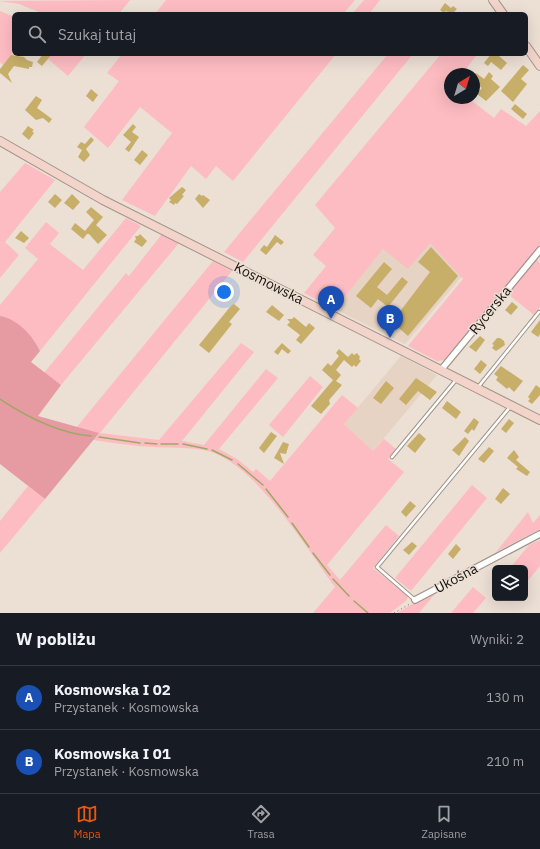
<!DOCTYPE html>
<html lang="pl">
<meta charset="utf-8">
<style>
:root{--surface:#171b24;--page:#20242c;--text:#f1f3f6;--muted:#9ea1a6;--line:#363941;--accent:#ea580c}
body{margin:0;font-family:"IBM Plex Sans",sans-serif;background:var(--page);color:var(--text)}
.controls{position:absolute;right:12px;bottom:12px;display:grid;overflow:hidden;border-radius:6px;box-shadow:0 4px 16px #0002}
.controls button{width:36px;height:36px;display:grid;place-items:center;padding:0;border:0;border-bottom:1px solid var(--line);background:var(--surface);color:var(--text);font:20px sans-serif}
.compass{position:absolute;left:444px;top:68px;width:36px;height:36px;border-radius:50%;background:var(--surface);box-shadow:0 4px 16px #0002;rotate:38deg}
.you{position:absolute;left:224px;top:292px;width:14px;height:14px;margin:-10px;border:3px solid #fff;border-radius:50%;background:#1a73e8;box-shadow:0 0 0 6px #1a73e833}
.badge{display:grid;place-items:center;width:26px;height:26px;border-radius:50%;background:var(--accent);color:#fff;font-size:13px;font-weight:700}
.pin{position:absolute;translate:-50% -33px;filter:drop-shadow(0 1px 2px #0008)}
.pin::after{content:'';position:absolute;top:21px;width:14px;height:12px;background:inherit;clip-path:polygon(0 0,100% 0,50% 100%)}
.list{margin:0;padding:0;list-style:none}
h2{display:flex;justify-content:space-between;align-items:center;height:52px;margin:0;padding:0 16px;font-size:17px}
h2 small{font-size:13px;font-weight:400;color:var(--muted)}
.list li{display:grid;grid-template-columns:26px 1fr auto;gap:12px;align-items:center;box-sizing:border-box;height:64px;padding:0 16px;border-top:1px solid var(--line)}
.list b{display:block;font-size:15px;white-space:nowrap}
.list p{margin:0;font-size:13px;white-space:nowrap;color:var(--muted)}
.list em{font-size:13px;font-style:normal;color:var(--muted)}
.icon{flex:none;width:22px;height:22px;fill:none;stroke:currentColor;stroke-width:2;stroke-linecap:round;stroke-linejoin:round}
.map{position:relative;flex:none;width:540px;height:613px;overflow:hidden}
.search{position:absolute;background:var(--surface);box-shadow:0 4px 16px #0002;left:12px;right:12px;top:12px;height:44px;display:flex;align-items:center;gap:10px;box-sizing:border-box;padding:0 14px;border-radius:6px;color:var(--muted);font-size:15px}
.sheet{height:180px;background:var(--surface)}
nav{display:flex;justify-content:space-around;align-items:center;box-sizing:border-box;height:56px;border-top:1px solid var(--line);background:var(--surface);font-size:11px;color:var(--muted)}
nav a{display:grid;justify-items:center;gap:2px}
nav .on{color:var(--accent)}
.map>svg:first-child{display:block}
.built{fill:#e6d3c3}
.green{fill:#fdbcc2}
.forest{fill:#e69aa1}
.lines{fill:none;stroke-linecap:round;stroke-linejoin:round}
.stream{stroke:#9da864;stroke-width:1.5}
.building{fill:#c7af6a}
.lane-casing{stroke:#a1958b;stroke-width:4.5}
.street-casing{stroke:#a1958b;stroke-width:8}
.secondary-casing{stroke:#a1958b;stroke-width:10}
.path{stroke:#787069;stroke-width:1;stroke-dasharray:1 3;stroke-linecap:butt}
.lane{stroke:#fff;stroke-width:2.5}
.street{stroke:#fff;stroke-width:5.5}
.secondary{stroke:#f3d4ca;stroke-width:8}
.labels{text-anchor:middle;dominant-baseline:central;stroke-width:3;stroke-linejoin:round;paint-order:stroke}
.street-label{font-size:14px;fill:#181410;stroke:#ecdfd4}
</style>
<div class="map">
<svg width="540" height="613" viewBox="0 0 540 613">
<rect width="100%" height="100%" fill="#ecdfd4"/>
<path class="built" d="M430 243 462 276 405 344 339 311 337 305 383 249Z
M401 356 437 375 373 451 344 424Z"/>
<path class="green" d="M130 0 119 14H44L19 4 0 1Z
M166 0H355L343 14H155Z
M364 0H380L369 14H352Z
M0 11 14 17V52L3 65 0 62Z
M52 54H86L68 76 48 59Z
M122 54H336L233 181 216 166 206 179 191 166 155 216 122 200 172 133 140 107 108 148 84 127 119 81 107 73Z
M388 54H413L243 262 224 252Z
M441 54H474L476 56 462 74H450V98H468L494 118 501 109 526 126 540 111V245L446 360 437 361 408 346 463 279 430 243 408 269 383 249 335 309 304 293 326 266 313 255 335 228 315 205Z
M25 163 55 180 5 242 19 255 0 278V192Z
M126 218 141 226 40 351C33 336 18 320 0 316V305L38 259 25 248 46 222 59 233 50 244 83 270Z
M162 234 179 243 61 385 44 373 126 273 129 276Z
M536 259 540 263V307L534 315 508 294Z
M213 261 232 271 100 433 159 440 241 343 254 352 182 441 204 445 266 369 278 378 219 449 237 459 253 472 256 469 270 481 342 395 358 408 344 424 373 451 384 439 396 449 388 459 404 472 327 565 340 580 386 525 399 536 373 568 408 596 407 600 390 613H313L335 587C306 548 256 464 208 451 190 447 172 448 154 447 134 446 113 443 93 440L99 433 76 428Z
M310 376 323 387 283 437 269 425Z
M472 485 487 498 411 591 395 578Z
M28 486 45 499 0 553V521Z
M528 512 533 523 540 515V529L496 552Z
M540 540V566L525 584V568H510L529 545Z
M473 587 486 598 473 613H451Z
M440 588 419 613H397Z"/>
<path class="forest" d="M0 316C18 319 33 336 40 351L31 362 61 385 38 416 99 433 45 499 0 464Z"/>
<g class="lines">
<path class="stream" d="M0 399C27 417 59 433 91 436
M99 437 140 443
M145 443 157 444
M161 444H178
M183 444 207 449
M212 450 232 460
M238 464 263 485
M266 489 288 517
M292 523 309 547
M313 553 330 575
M333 579 349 596
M354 601 368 613"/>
</g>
<path class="building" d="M445 3 451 8 453 6 457 9 452 14 446 11 444 13 440 10Z
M43 54H52L42 66 37 62Z
M491 54H501L499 56 507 63 501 70 491 62 488 66 484 63Z
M11 55 24 57 27 60 33 62 32 67H29V69L14 66 8 74 12 83 0 73V69Z
M523 65 529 70 521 79 527 84 513 102 501 91Z
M489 72 493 76 491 79 500 87 486 101 477 94 482 88 474 82V75L476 73 484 79Z
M91 89 98 95 93 102 86 96Z
M36 96 42 100 37 108 52 119 49 123 43 118 36 120 25 110Z
M515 104 527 114 523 119 511 109Z
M133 124 136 127 132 132 139 137 129 152 125 149 131 142 123 135Z
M28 126 34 130 32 131 34 133 29 140 22 134Z
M91 137 94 140 86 149 90 155 84 162 78 157 82 150 77 147 81 142 85 144Z
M142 150 148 155 140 165 134 160Z
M182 187 186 190 182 195 184 196 177 204 175 203 174 205 169 202 171 200 169 198Z
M55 194 62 200 55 208 48 202Z
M72 194 80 202 73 210 64 203Z
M199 194 202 196 203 195 210 200 203 208 195 199Z
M91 207 103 217 96 225 107 235 98 244 89 234H87L83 239 71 229 75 223 85 231 94 220 86 212Z
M21 231 29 238 24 243 15 238Z
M140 234 147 241 142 247 134 242 136 239 135 236H138Z
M275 235 284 242 281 245 277 242 266 255 260 250 264 245 267 247Z
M431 247 458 276 408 336 392 322 430 272 418 262Z
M384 262 392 269 377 287 387 295 402 277 408 282 388 307 378 299 371 308 356 296Z
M512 302 518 307 511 315 505 310Z
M234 304 240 309 229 322 232 324 209 353 199 345 230 307Z
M272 305 284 315 279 321 266 312Z
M294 317 306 327 309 323 315 328 301 344 296 340 300 335 287 325 290 322 287 319H292Z
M540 320V334L538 337 531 332Z
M480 336 485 340 476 352 469 347Z
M497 338H500L504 341 505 345 496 351 492 348 494 345 492 344Z
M282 343 291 351 288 354 282 349 278 355 274 352Z
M339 349 348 357 352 353 354 355 357 353 360 357 359 359 361 361 356 367 354 365 352 367 344 360 336 370 341 375 336 381 342 385 329 400 330 404 321 414 311 406 333 380 322 370 328 363 331 366 339 356 336 353Z
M481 360 487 365 480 374 474 369Z
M501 366 523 381 514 392 509 387 507 389 496 380 498 377 494 374Z
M416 378 437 392 430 400 418 391 406 405 399 399Z
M386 381 394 388 381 404 373 398Z
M536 385 540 388V395L532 404 528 401 530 399 528 397Z
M447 401 461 412 456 419 442 408Z
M474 418 479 422 474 431 472 429 468 434 464 431Z
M509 419 514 423 506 433 501 429Z
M271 432 277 436 264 453 259 448Z
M419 433 426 439 415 453 407 446Z
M465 437 469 441 459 456 452 450Z
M283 442 289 444 286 454 280 453 284 464 274 458Z
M489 447 494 451 484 463 478 459Z
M514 450 519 457 516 460 530 472 527 476 516 469 518 467 507 458Z
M503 488 510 494 501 504 495 499Z
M410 501 416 506 406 517 401 512Z
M412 542 417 546 409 555 403 550Z
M456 544 461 549 453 559 448 554Z"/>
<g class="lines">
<defs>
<path id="lane" d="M479 386 539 312
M392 457 456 380
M415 600 377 567 510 407"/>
<path id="street" d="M441 370 540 250
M415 600 540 534"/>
<path id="secondary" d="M493 0 503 14
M526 46 540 66
M0 141 103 200 540 420"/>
</defs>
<use href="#lane" class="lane-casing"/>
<use href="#street" class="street-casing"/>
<use href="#secondary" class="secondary-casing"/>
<path class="path" d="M394 613 410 604"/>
<use href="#lane" class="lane"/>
<use href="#street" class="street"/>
<use href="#secondary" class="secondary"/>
</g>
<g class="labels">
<g class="street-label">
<text transform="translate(269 283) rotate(27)">Kosmowska</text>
<text transform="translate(490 310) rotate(-51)">Rycerska</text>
<text transform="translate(456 578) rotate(-28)">Ukośna</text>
</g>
</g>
</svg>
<div class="controls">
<button><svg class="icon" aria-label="layers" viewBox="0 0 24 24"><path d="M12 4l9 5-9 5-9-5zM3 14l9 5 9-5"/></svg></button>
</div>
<svg class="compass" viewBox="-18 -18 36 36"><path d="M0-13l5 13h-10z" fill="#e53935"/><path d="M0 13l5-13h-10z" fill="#9ea1a6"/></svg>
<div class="you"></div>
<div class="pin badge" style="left:331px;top:319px;background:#1a4fb4">A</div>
<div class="pin badge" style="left:390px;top:338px;background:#1a4fb4">B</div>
<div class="search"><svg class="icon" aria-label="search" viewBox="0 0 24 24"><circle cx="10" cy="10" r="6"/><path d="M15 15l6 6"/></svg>Szukaj tutaj</div>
</div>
<section class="sheet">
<h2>W pobliżu<small>Wyniki: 2</small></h2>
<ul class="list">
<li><span class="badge" style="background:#1a4fb4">A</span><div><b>Kosmowska I 02</b><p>Przystanek · Kosmowska</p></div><em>130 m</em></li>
<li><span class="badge" style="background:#1a4fb4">B</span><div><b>Kosmowska I 01</b><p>Przystanek · Kosmowska</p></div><em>210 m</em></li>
</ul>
</section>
<nav>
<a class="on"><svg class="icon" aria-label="map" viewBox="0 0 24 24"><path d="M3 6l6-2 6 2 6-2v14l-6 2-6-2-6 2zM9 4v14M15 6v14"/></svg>Mapa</a>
<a><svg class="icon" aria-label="directions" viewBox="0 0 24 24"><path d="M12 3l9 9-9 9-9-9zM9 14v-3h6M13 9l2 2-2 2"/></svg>Trasa</a>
<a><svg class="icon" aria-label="saved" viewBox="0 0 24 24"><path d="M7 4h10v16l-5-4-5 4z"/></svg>Zapisane</a>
</nav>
